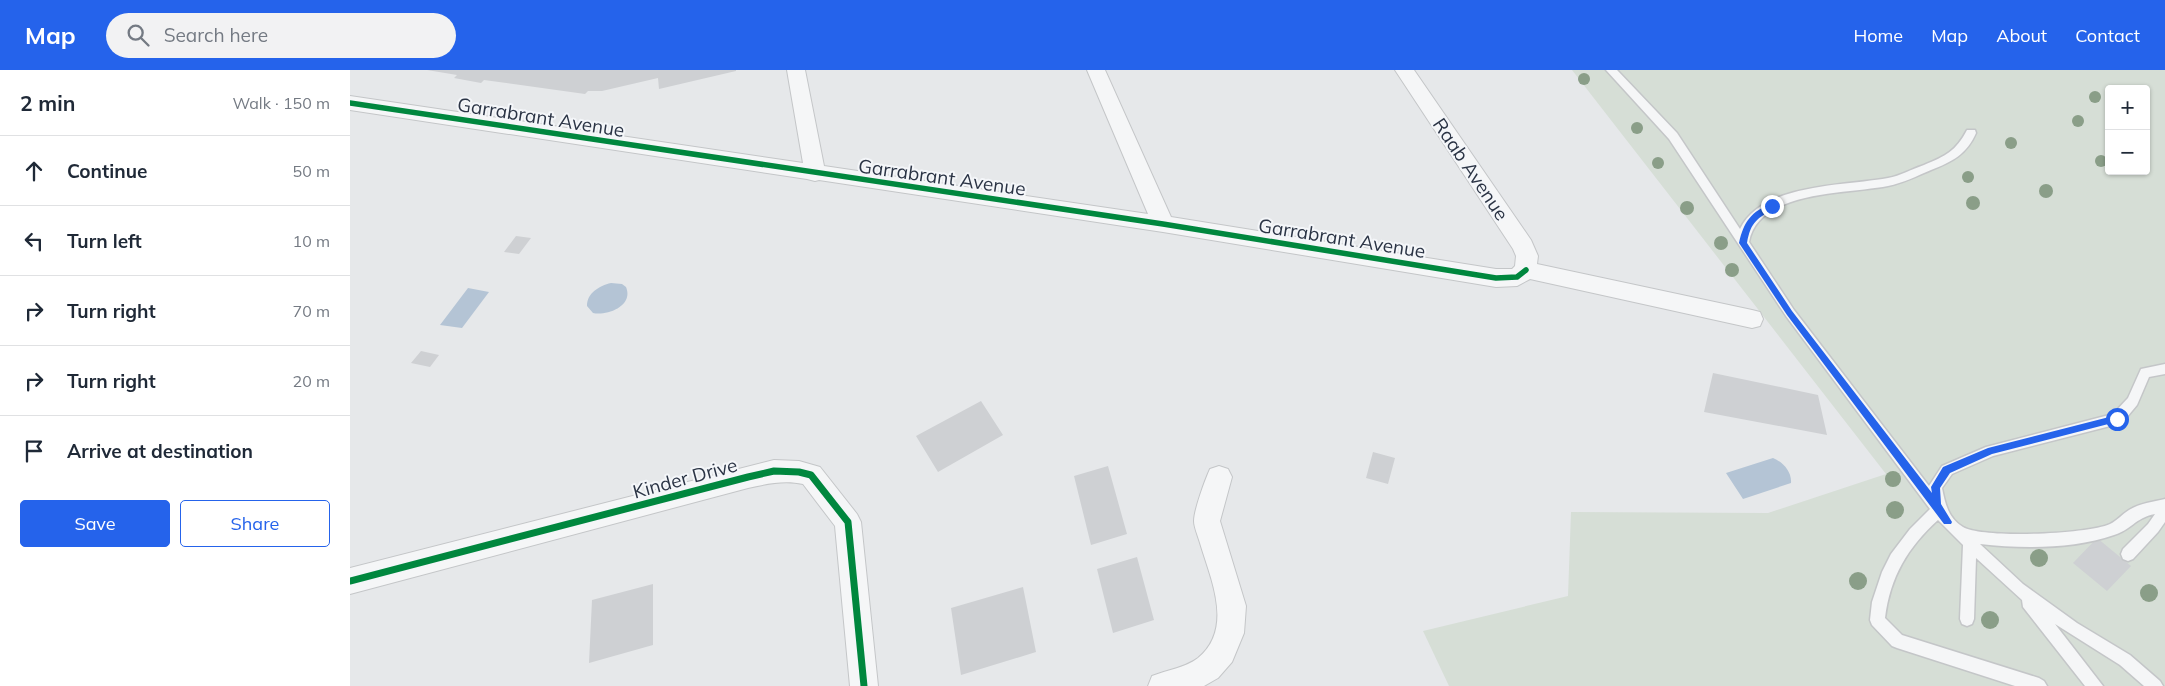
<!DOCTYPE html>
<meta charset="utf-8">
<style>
:root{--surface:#fff;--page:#f2f2f3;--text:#1f2937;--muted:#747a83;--line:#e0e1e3;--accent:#2563eb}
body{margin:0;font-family:Mulish,sans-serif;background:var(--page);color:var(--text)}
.controls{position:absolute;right:15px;top:15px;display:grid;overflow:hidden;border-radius:5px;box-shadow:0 1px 4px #0004}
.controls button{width:45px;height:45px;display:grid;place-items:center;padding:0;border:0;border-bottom:1px solid var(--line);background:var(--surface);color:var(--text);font:25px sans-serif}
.stop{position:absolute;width:15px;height:15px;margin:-11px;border:4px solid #2563eb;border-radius:50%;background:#fff}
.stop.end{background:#2563eb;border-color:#fff;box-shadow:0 1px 5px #0008}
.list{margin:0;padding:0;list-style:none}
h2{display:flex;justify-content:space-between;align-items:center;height:65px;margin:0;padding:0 20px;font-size:21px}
h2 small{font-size:16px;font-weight:400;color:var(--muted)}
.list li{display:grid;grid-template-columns:32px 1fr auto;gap:15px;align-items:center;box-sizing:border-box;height:70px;padding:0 20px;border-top:1px solid var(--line)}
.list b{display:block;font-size:19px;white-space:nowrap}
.list em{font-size:16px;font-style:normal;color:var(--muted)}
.actions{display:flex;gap:10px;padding:15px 20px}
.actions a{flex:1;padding:11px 0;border:1px solid var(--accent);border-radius:5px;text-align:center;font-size:18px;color:var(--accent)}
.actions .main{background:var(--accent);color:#fff}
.icon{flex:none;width:28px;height:28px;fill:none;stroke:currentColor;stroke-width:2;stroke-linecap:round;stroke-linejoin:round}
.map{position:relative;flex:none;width:1815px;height:616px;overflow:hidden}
header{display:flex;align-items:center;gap:30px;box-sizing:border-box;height:70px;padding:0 25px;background:var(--accent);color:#fff}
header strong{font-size:24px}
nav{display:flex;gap:28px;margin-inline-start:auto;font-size:18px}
.search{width:350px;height:45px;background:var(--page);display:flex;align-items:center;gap:12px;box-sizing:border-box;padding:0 18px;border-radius:28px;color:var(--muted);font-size:19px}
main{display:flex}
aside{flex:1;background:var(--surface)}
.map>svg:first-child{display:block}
.green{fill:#d6ded6;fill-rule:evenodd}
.water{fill:#b4c4d5}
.building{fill:#ced0d3}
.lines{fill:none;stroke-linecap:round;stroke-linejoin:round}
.lane-casing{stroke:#c4c6c8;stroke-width:3}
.street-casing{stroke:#c4c6c8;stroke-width:2}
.lane{fill:#f5f6f7;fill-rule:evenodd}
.street{fill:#f5f6f7;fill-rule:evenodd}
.cycleway-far1-casing{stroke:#f4f6f9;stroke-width:8}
.cycleway-casing{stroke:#f4f6f9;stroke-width:10}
.cycleway-far1{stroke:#00873e;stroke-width:5.5}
.cycleway{stroke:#00873e;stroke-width:7}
.tree{fill:#8a9e88}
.route{fill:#2563eb}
.labels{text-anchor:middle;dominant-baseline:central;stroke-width:4;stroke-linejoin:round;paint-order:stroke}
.street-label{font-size:19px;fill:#2b3445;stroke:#f4f6f9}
</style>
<header>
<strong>Map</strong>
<div class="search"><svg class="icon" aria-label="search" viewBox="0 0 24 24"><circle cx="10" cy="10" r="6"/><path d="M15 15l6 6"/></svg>Search here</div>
<nav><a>Home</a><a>Map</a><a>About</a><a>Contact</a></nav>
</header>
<main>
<aside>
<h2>2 min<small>Walk · 150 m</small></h2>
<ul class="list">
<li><svg class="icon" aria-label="ahead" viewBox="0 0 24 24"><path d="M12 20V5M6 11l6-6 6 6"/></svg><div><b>Continue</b></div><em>50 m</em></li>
<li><svg class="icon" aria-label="left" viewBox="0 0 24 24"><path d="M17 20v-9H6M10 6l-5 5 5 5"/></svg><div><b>Turn left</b></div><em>10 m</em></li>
<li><svg class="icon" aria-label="right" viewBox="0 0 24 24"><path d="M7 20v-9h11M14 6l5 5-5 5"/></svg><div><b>Turn right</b></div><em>70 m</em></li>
<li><svg class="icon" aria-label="right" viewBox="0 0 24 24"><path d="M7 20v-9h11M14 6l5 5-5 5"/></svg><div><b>Turn right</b></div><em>20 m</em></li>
<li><svg class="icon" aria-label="arrive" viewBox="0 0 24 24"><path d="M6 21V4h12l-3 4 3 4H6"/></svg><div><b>Arrive at destination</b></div></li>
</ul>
<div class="actions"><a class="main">Save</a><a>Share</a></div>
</aside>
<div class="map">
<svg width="1815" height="616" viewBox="0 0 1815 616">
<rect width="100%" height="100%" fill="#e6e8ea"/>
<path class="green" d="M1222 0H1815V616H1099L1073 561 1218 526 1221 442 1418 443 1536 404ZM1759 19H1796V101H1759Z"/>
<path class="water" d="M261 213 272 214 276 217C284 236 257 246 243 243L237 236C237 223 249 216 261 213Z
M118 218 139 222 112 258 90 255Z
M1423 388C1433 392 1442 402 1441 413L1393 429 1376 403Z"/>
<path class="building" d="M77 0H386V1L309 19 308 8 252 21H238L235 24 134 10 131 13 104 8 107 5Z
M166 166 181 168 169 184 154 182Z
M71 281 89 285 80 297 61 293Z
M1363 303 1468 325 1477 365 1354 342Z
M631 331 653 365 588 402 566 366Z
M1023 382 1045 388 1038 414 1016 408Z
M758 396 777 464 741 475 724 406Z
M1747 468 1781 496 1757 521 1723 493Z
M787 487 804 550 763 563 747 499Z
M303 514V575L239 593 242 530Z
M673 517 686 582 611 605 601 538Z"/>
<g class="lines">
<defs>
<path id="lane" d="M1256 0H1267L1327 63 1390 159C1412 113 1496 116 1538 108 1550 106 1562 99 1574 95 1596 86 1606 81 1617 60H1625L1626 63C1617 84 1602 92 1581 100 1567 106 1553 113 1538 116 1499 124 1408 120 1399 172L1444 240 1579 416 1592 396 1636 377 1763 344 1778 328 1791 299 1815 294V304L1799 307 1787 335 1772 353 1643 386 1602 404 1592 418C1595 433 1598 448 1613 457 1634 469 1738 464 1760 454 1767 451 1772 444 1779 440 1790 433 1803 432 1815 429V452L1808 462 1783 489 1778 491 1773 489 1771 484 1773 479 1798 454 1805 444C1785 448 1781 460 1764 465 1724 479 1673 479 1630 474L1673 514 1727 553 1780 585 1810 611 1813 616H1794L1770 595 1705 554 1753 616H1735L1673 537 1672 530 1626 488 1624 549 1622 554 1617 556 1612 554 1610 549 1613 475 1588 450C1558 477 1540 507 1535 548L1552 565 1689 608 1694 611 1697 616H1665L1547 578 1542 576 1522 555 1520 550 1522 532 1532 502 1541 484 1560 459 1580 439 1436 246 1319 69Z"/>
<path id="street" d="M437 0H455L474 96 798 144 737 0H755L821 147 1146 199H1162L1165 196 1166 186 1163 179 1045 0H1064L1181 170 1188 186 1187 194 1402 240 1410 242 1413 249 1410 256 1402 258 1180 209 1167 216 1146 217 813 162 469 110 465 111 457 109 0 40V26L453 93Z
M424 390 449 391 470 397 507 444 511 452 528 616H500L485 456 453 414C434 410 416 414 398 418L0 524V498Z
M869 396 878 399 882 407 870 451 896 536 894 563 882 592 868 608 854 616H798L802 606C817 600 835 598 848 588 884 558 861 510 850 473 848 466 844 457 844 451 844 440 855 410 860 399Z"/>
</defs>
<use href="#lane" class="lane-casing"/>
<use href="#street" class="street-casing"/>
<use href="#lane" class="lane"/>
<use href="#street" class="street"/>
<defs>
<path id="cycleway-far1" d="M0 33 813 154 1146 208 1167 207 1176 200"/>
<path id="cycleway" d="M0 511 398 407 424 401 449 402 461 405 498 452 514 616"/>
</defs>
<use href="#cycleway-far1" class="cycleway-far1-casing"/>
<use href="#cycleway" class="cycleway-casing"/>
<use href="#cycleway-far1" class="cycleway-far1"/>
<use href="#cycleway" class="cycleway"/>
</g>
<g class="tree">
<circle cx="1234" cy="9" r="6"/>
<circle cx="1745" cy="27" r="6"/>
<circle cx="1728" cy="51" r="6"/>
<circle cx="1287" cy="58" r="6"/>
<circle cx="1661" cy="73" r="6"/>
<circle cx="1751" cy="91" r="6"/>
<circle cx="1308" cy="93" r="6"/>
<circle cx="1618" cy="107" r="6"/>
<circle cx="1696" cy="121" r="7"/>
<circle cx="1623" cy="133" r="7"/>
<circle cx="1337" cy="138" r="7"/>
<circle cx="1371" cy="173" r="7"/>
<circle cx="1382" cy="200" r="7"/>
<circle cx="1543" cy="409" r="8"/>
<circle cx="1545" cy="440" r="9"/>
<circle cx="1689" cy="488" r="9"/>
<circle cx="1508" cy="511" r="9"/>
<circle cx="1799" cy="523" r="9"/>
<circle cx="1640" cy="550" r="9"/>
</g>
<path class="route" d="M1422 133 1425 134V138C1407 149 1401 151 1397 173L1442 241 1582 423 1581 417 1593 397 1638 378 1767 345 1770 346V351L1642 384 1600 403 1590 418 1591 434 1602 452 1601 454H1594L1437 245 1389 173C1394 151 1401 142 1422 133Z"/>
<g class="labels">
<g class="street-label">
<text transform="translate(191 47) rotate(9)">Garrabrant Avenue</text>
<text transform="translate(1121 99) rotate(56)">Raab Avenue</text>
<text transform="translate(592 107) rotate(8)">Garrabrant Avenue</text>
<text transform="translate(992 168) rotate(9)">Garrabrant Avenue</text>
<text transform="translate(335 408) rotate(-15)">Kinder Drive</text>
</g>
</g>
</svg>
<div class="controls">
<button>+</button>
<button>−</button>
</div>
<div class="stop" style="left:1767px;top:349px"></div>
<div class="stop end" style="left:1422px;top:136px"></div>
</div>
</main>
